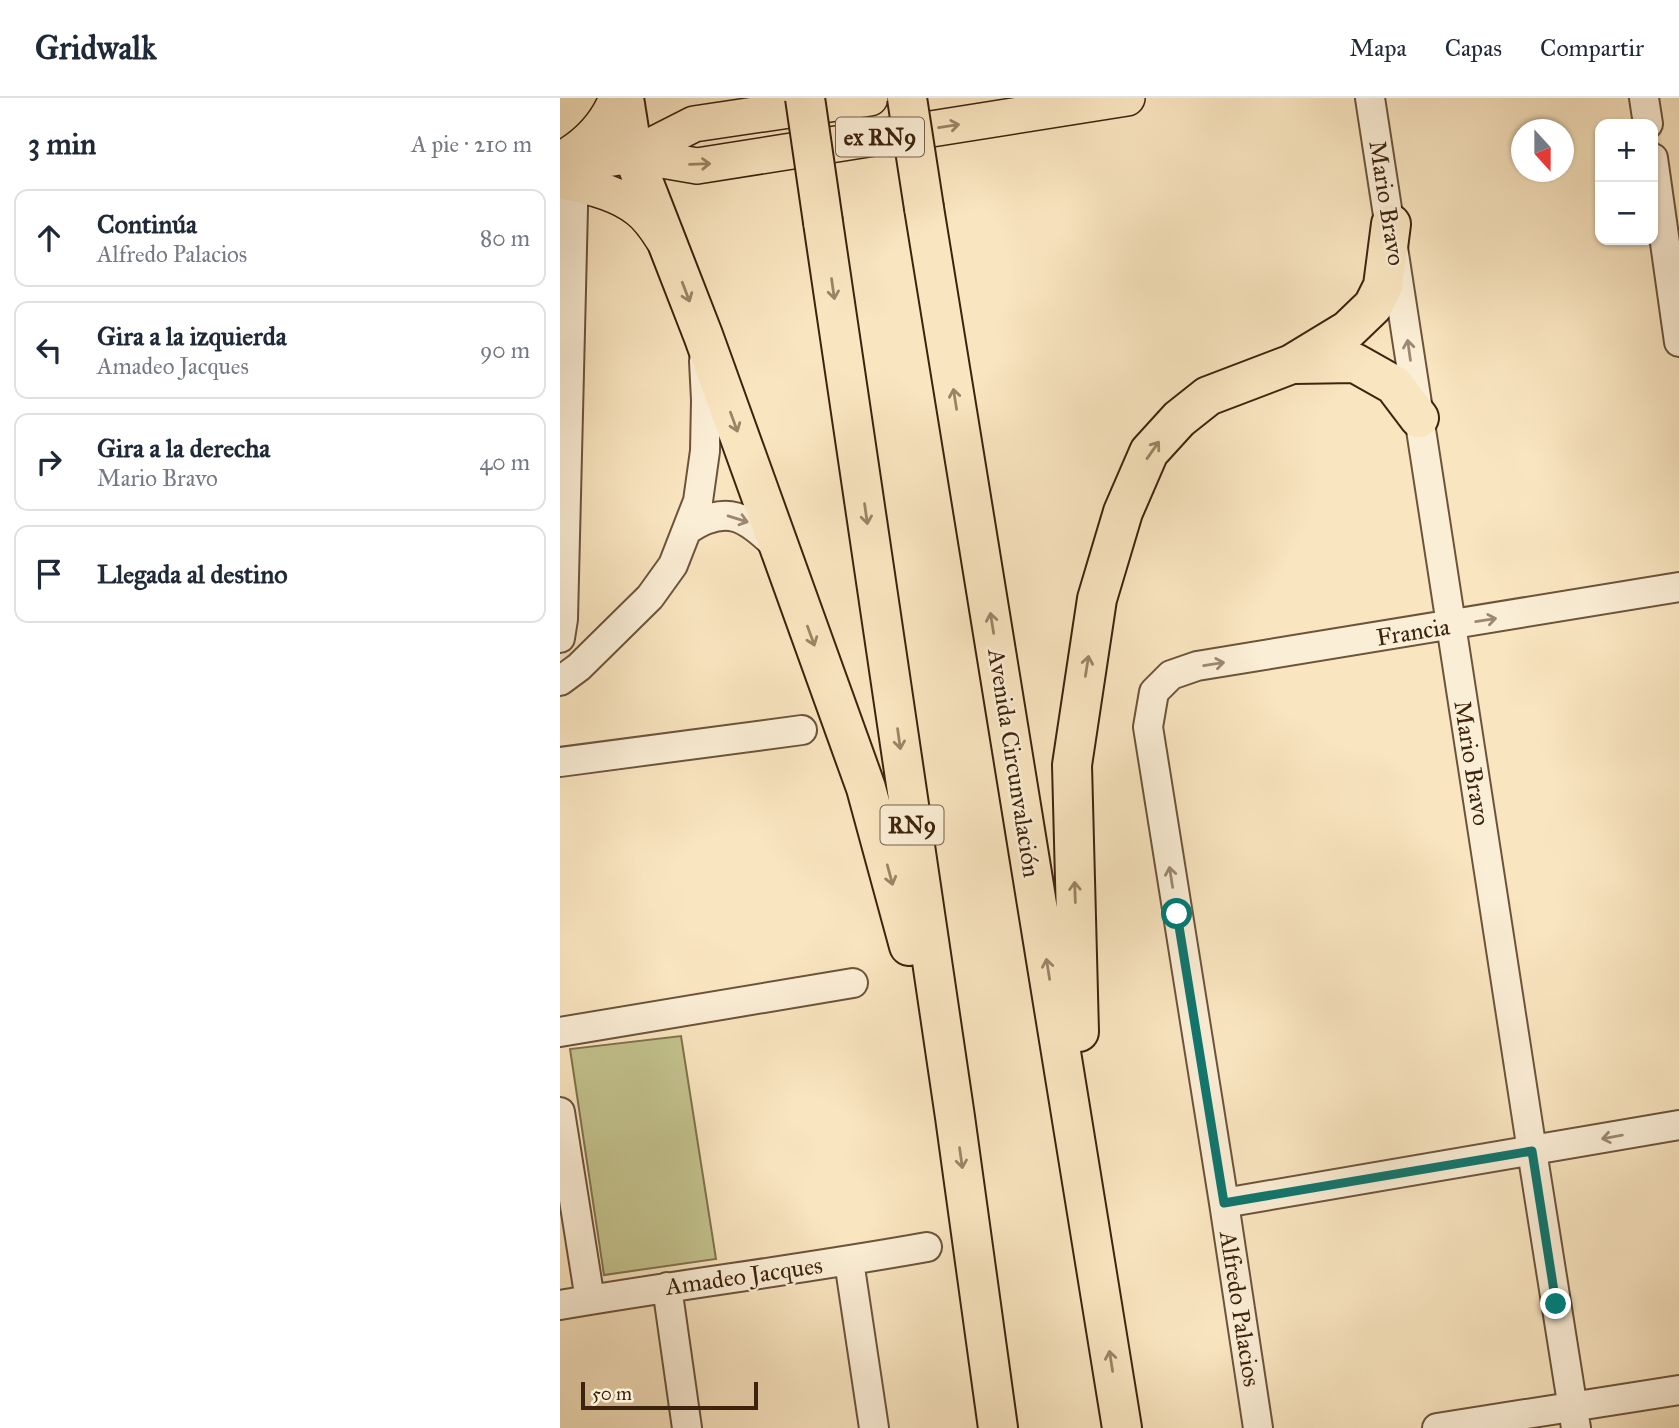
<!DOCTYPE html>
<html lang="es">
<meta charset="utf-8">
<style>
:root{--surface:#fff;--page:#f6f6f7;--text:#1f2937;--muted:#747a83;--line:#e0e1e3}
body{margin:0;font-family:"IM FELL Great Primer",serif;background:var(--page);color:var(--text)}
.controls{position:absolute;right:21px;top:21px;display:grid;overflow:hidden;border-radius:14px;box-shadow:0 2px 5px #0004}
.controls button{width:63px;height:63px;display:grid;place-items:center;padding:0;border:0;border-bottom:2px solid var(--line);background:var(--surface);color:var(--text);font:35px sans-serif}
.compass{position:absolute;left:951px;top:21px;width:63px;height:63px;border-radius:50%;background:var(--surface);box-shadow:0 2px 5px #0004;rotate:159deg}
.scale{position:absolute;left:21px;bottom:18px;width:177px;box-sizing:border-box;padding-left:7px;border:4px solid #3d230d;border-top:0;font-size:19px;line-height:24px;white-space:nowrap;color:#3d230d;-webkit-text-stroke:5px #fbeed6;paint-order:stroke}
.stop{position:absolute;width:21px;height:21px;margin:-16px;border:5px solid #0f766e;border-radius:50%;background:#fff}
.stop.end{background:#0f766e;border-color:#fff;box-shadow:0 2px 7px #0008}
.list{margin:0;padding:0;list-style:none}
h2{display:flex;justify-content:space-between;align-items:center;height:91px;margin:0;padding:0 28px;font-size:30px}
h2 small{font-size:23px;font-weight:400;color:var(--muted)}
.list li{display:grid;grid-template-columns:46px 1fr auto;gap:21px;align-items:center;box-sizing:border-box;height:98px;margin:0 14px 14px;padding:0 14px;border:2px solid var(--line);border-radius:14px}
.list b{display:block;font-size:26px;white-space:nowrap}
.list p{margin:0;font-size:23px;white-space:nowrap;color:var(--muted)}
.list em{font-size:23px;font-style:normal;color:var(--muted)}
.icon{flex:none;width:38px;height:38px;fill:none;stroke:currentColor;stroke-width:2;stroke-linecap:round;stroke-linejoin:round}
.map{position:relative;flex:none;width:1119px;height:1330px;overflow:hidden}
header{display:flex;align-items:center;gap:42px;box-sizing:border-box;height:98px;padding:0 35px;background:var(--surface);border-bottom:2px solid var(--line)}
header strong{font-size:33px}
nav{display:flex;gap:38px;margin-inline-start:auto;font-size:24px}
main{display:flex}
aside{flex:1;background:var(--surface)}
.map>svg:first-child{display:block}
.green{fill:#c3c38e;stroke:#80734e;stroke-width:2}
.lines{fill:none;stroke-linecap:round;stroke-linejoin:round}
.minor-casing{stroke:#6c543a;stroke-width:32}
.major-casing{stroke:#3d230d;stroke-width:38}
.highway-casing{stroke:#3d230d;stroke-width:42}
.minor{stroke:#fbeed6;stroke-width:28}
.major{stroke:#f9e5c0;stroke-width:35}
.highway{stroke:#f9e5c0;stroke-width:38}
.highway-bridge-casing{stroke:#3d230d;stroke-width:42;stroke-linecap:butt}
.highway-bridge{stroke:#f9e5c0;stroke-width:38}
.oneway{stroke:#9b8466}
.oneway2{stroke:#9c8872}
.route{stroke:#0f766e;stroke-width:9}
.labels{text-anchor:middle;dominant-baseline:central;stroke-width:5;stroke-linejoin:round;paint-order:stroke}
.shield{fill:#fbeed6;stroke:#766049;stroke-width:2}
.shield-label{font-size:23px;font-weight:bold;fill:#3d230d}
.street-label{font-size:24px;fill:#3d230d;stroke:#fbeed6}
</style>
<header>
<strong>Gridwalk</strong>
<nav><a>Mapa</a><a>Capas</a><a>Compartir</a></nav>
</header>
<main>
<aside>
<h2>3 min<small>A pie · 210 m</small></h2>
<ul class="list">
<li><svg class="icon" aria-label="ahead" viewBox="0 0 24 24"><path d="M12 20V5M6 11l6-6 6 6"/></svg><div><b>Continúa</b><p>Alfredo Palacios</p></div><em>80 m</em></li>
<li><svg class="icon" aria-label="left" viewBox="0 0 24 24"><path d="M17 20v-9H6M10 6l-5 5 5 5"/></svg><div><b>Gira a la izquierda</b><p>Amadeo Jacques</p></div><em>90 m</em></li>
<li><svg class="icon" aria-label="right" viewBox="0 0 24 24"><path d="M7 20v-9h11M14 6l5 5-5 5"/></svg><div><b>Gira a la derecha</b><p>Mario Bravo</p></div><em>40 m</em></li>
<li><svg class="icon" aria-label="arrive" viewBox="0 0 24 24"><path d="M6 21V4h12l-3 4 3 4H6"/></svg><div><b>Llegada al destino</b></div></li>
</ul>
</aside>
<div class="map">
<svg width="1119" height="1330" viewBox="0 0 1119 1330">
<rect width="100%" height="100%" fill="#f9e5c0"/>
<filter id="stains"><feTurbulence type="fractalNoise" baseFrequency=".00286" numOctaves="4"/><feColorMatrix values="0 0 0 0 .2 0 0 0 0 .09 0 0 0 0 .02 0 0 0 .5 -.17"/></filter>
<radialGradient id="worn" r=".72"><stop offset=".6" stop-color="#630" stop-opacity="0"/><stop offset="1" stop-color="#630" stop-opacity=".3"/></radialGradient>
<path class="green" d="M121 938 156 1161 44 1177 10 951Z"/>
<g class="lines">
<defs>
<path id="minor" d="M810 0 972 1053 1016 1330
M1084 0 1088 26
M1093 60 1119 244
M127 432C167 405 187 419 218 450
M0 540 3 521 14 68
M0 583 19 569 90 499 113 467 138 403 145 353 146 302 144 263
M0 664 242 632
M0 934 293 885
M0 1014 30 1202
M664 1105 1119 1027
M289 1163 314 1330
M107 1189 127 1330
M0 1207C122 1186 245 1171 367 1149
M698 1330 664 1105 588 629 594 594 611 577 637 568 1119 489
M877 1330 1119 1292"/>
<path id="major" d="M73 57 137 68 567 0
M0 62C26 48 46 28 57 0
M0 68 73 57 134 26 310 0
M0 83C25 87 58 95 78 111 89 119 96 130 103 141"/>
<path id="highway" d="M64 0 73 57 143 237 306 690 349 848
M364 110 562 1330
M263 124 395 1019 438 1330
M734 266 795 265 834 287 859 320
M519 934 512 667 537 501 563 414 589 354 619 321 648 298 732 266 788 232 813 208 823 188 831 126"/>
</defs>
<use href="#minor" class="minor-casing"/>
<use href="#major" class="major-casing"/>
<use href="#highway" class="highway-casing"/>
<use href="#minor" class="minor"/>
<use href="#major" class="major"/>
<use href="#highway" class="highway"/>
<defs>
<path id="highway-bridge" d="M245 0 263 124
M347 0 364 110"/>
</defs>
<use href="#highway-bridge" class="highway-bridge-casing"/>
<use href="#highway-bridge" class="highway-bridge"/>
</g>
<defs><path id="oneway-shaft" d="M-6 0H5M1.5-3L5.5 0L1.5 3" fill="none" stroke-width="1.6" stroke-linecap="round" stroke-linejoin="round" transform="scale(1.75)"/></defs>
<g class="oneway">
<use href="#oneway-shaft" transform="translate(389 28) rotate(-9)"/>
<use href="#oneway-shaft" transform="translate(140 66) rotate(-2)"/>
<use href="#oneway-shaft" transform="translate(273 191) rotate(82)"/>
<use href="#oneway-shaft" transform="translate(126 194) rotate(69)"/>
<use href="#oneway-shaft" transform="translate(395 301) rotate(-99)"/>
<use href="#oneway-shaft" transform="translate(174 324) rotate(70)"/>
<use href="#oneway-shaft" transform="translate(593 352) rotate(-55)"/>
<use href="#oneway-shaft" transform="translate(306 416) rotate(82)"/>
<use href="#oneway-shaft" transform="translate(432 525) rotate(-99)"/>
<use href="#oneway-shaft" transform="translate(251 538) rotate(70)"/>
<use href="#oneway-shaft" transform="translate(527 568) rotate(-81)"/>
<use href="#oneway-shaft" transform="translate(339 641) rotate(82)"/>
<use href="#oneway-shaft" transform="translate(330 777) rotate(75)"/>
<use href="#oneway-shaft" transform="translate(515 794) rotate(-92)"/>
<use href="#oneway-shaft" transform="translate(488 871) rotate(-99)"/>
<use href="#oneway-shaft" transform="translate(401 1060) rotate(82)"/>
<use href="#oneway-shaft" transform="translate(551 1263) rotate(-99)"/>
</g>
<g class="oneway2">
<use href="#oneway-shaft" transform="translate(849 252) rotate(-98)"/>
<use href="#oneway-shaft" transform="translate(178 421) rotate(17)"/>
<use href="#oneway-shaft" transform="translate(926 522) rotate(-9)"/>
<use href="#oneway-shaft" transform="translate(654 566) rotate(-9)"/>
<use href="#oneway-shaft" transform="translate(611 779) rotate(-99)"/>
<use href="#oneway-shaft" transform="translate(1052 1039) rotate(170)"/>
</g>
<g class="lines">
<path class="route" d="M617 816 664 1105 972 1053 996 1206"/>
</g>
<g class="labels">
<g class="shield">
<rect x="276" y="19.5" width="88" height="39" rx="5"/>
<rect x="320.5" y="707.5" width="63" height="39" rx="5"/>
</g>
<g class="shield-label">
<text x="320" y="39">ex RN9</text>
<text x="352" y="727">RN9</text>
</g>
<g class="street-label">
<text transform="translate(827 105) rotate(81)">Mario Bravo</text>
<text transform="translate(853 534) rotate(-9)">Francia</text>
<text transform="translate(454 665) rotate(81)">Avenida Circunvalación</text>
<text transform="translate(912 665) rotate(81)">Mario Bravo</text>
<text transform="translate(184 1178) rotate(-8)">Amadeo Jacques</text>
<text transform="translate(680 1211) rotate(81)">Alfredo Palacios</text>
</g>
</g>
<rect width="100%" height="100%" filter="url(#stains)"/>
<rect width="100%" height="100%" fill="url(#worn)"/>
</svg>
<div class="controls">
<button>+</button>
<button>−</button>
</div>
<svg class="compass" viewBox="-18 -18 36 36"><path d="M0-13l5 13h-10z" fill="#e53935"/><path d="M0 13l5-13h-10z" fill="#747a83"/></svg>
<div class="scale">50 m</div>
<div class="stop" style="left:617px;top:816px"></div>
<div class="stop end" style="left:996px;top:1206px"></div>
</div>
</main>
